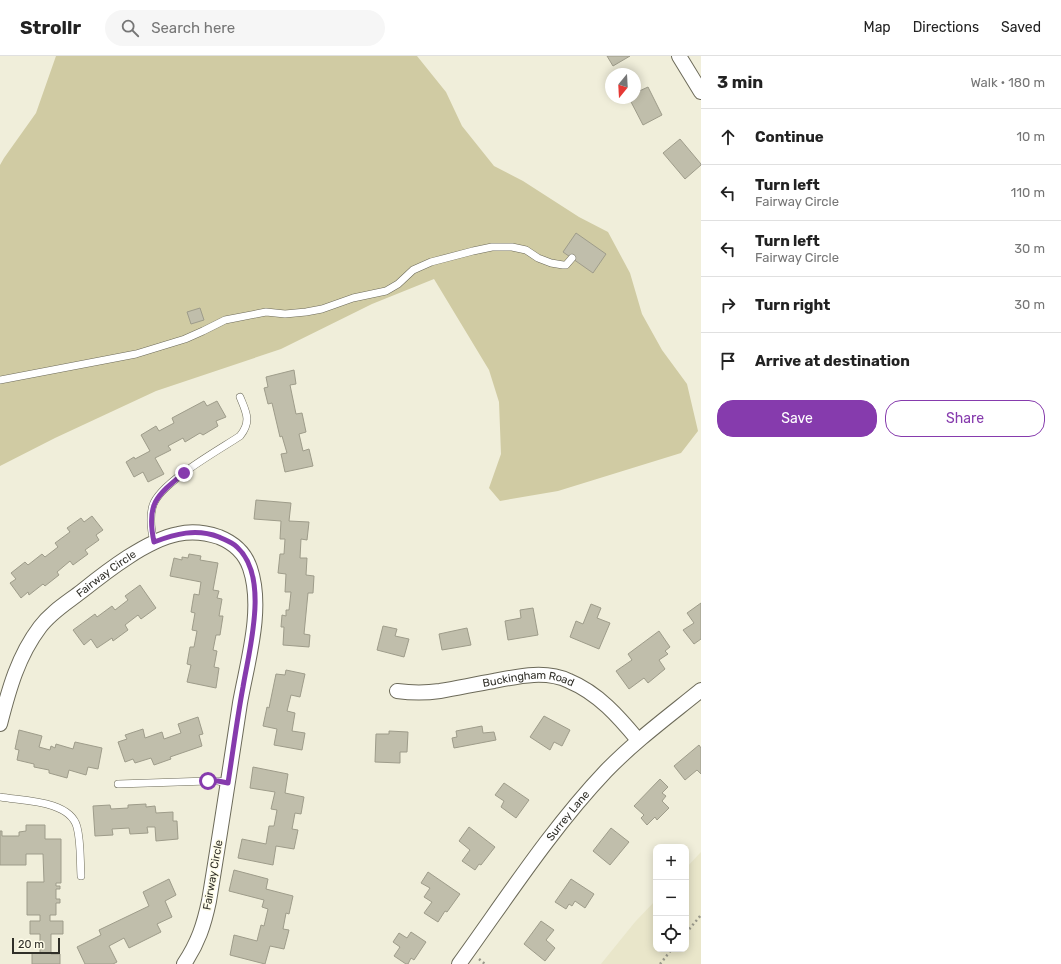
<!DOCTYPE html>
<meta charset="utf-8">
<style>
:root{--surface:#fff;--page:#f6f6f6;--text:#222;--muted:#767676;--line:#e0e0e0;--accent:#863bad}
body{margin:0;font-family:Rubik,sans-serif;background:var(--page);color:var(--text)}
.controls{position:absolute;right:12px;bottom:12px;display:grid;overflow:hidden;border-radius:8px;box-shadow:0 2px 10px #0003}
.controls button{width:36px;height:36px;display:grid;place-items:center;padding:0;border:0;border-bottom:1px solid var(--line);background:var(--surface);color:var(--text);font:20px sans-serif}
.compass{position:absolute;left:605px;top:12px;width:36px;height:36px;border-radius:50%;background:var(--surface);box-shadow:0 2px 10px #0003;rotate:198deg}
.scale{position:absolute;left:12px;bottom:10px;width:48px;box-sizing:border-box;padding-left:4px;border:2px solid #302f28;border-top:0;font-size:11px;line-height:14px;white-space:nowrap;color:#302f28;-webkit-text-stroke:3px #fdfbe7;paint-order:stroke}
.stop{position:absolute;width:12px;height:12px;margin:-9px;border:3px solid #863bad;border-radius:50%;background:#fff}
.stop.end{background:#863bad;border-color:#fff;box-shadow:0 1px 4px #0008}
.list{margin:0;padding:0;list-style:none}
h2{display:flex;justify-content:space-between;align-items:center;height:52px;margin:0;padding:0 16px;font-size:17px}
h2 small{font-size:13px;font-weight:400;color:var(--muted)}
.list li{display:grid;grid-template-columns:26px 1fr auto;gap:12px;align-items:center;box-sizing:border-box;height:56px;padding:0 16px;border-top:1px solid var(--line)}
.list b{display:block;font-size:15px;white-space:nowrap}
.list p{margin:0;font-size:13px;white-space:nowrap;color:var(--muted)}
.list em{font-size:13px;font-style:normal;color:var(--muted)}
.actions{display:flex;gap:8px;padding:12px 16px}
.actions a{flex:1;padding:9px 0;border:1px solid var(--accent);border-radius:16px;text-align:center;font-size:14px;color:var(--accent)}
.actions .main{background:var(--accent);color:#fff}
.icon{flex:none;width:22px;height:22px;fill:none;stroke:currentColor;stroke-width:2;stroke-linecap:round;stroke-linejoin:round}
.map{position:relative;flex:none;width:701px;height:908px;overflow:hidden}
header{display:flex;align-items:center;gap:24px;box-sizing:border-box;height:56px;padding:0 20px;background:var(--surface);border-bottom:1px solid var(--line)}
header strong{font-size:19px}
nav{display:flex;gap:22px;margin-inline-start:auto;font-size:14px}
.search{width:280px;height:36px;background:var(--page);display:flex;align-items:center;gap:10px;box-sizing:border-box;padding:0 14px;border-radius:22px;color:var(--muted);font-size:15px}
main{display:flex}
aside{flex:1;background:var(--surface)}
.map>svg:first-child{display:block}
.built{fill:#e9e6ca}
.green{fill:#d0cba3}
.building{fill:#c0beab;stroke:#9e9c8a}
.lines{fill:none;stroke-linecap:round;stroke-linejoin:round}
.service-casing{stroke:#6c6a59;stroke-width:8}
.minor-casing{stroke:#6c6a59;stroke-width:16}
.path{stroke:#9a998b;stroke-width:2.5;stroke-dasharray:2 3;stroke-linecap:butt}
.service{stroke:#fff;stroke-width:7}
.minor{stroke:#fff;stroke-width:14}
.route{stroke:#863bad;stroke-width:5}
.labels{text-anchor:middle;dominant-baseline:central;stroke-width:3;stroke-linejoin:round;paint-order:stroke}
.street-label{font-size:11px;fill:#302f28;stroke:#fdfbe7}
</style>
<header>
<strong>Strollr</strong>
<div class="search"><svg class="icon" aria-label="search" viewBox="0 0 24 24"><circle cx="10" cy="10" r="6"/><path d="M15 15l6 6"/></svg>Search here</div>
<nav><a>Map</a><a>Directions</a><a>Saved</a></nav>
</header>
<main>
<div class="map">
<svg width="701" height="908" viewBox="0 0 701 908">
<rect width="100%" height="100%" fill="#f0eeda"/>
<path class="built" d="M701 796V908H601L635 866 656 844V893H686V812Z"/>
<path class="green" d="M56 0H417L446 36 462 70 494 110 523 125 579 161 608 176 630 217 642 258 662 294 687 328 698 375 681 397 558 435 500 445 489 432 501 398 499 346 489 314 434 223 372 248 281 293 156 335 55 382 0 410V109L4 102 36 57Z"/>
<path class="building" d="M607 0H630L613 10Z
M648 31 662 59 643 69 629 42H635V37Z
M680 83 701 108V109L685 123 663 97Z
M576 177 606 198 593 217 563 196Z
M200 252 204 264 191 268 187 256Z
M294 314 296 328 290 329 296 358 302 357 306 376 299 378 303 395 309 393 313 410 285 416 281 398 287 397 282 380 280 381 272 347 268 348 264 332 268 331 266 321Z
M204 345 207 350 217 345 226 361 216 365 218 370 203 379 200 377 185 386 183 382 168 390 171 394 155 402 164 418 148 426 143 416 134 421 126 406 134 401 135 403 150 395 141 379 156 370 159 375 174 367 172 362Z
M256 444 291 447 289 465 309 466 307 484 301 483 300 502H307L306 519 314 520 313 537H308L304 578 310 579 309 591 283 589 284 571H281L282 559 286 560V554H289L291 536H285L286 518 278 517 280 498H284L285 483H280L281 465 254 463Z
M92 460 103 474 96 479 99 484 85 494 88 498 73 509 70 505 57 516 59 519 45 530 43 528 29 539 28 536 21 542 10 527 16 523 11 517 25 506 28 509 42 498 45 501 58 491 55 487 70 476 67 472 81 462 84 466Z
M189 498 201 500 200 504 218 507 213 534 219 535 217 542 222 543 219 560H223L220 579H216L213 594 217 595 214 611 219 612 216 632 187 626 191 609 187 608 190 591H194L197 575 192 574 195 557 191 556 194 538 199 539 201 526 170 520 174 502 182 504V501L188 502Z
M140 529 156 552 141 563 138 559 125 569 128 574 113 585 112 582 97 592 91 583 84 589 73 574 95 558 97 561 112 550 115 554 128 544 125 540Z
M701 547V583L694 588 683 574 694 567 687 557Z
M591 548 601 552 597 562 610 567 599 593 570 581 576 565 583 568Z
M533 552 538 579 508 584 505 565 521 562 520 554Z
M383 570 397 573 395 580 409 583 404 601 377 594Z
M467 572 471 589 442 594 439 578Z
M659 575 670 591 665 595 668 598 659 604 665 613 648 627 644 622 629 633 616 615 632 604 628 598Z
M286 614 305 618 300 641 291 639 287 655 295 657 292 675 305 677 302 694 274 689 277 673 263 670 267 651 269 652 276 618 285 619Z
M544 660 570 674 562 690 554 686 550 694 530 681Z
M198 661 203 678 199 679 202 690 170 701 171 703 154 709 151 702 135 707 133 703 125 706 118 686 127 683 125 679 143 673 145 682 162 676 164 683 181 677 178 668Z
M482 670 483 677 494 676 496 684 454 692 452 682 457 681 456 675Z
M19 674 42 680 39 691 50 694 51 690 55 692 56 688 73 693 75 686 102 692 98 713 88 711 86 719 69 714 67 722 49 717V714L34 711V708L17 704 19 694 15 693Z
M389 675 408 676 407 696H400V707L375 706 376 678H389Z
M699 689 701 692V718L697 714 685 724 674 710Z
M253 711 288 718 285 737 304 741 301 758 295 757 292 773 298 774 294 793 276 790 273 809 238 802 242 783 266 788 269 770H274L277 754 271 753 275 736 250 732Z
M660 723 668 731 662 737 666 740 662 745 669 752 657 764 655 761 647 769 641 762 644 759 634 750Z
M504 727 529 744 516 762 501 751 504 745 495 739Z
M146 748V751L155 750 156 757 173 756V765H177L178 783 156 785 155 771H147L148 777 130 778 129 772 112 773 113 779 95 780 93 750 110 749 111 753 128 752V749Z
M26 769H45V783H61V827H56V830H60V833H56V843H60V847H56V859H50V865H63V878H51V898H60V908H32V897H40V878H30V865H40V859H27V826H44L43 798H26V809H0V775H2V780H19V776L26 775Z
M469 771 495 791 481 809 479 808 475 814 462 805 470 794 459 785Z
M611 772 629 786 610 809 593 795Z
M234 814 268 823 266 833 293 840 289 858 286 857 283 873 289 874 284 893 270 890 265 908 230 899 234 879 257 885 261 869 264 870 268 853 262 851 264 844 229 835Z
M428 816 460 838 447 856 445 855 438 866 424 857 432 846 424 841 430 832 421 827Z
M169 823 176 839 165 845 172 861 157 868 161 876 129 892 124 882 109 890 117 906 113 908H85L77 891 101 879 99 874 149 850 143 836Z
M571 823 594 838 585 852 575 845 572 850 569 848 566 853 555 846Z
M541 865 554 874 546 884 555 892 545 905 524 888Z
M411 876 426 886 414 904 411 902 408 908H406L394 900 400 891 393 886 399 877 407 882Z"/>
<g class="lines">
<defs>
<path id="service" d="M0 324 136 298 185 283 203 275 225 264 266 256 285 258 306 256 322 253 353 242 386 235 398 228 413 214 431 206 473 195 492 191H512L526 194 538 202 551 207 563 209H566L572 202
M154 486C151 474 149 462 153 449 161 426 219 394 240 380 252 365 246 356 240 341
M118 728 208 725H218L228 727
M0 741C22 745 70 744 77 771 81 786 80 804 81 820"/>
<g id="minor">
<path d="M679 0 701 36"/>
<path id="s1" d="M397 635C412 637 426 637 440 635 458 632 476 628 494 625 519 620 546 614 569 625 598 637 619 661 638 684"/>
<path id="s2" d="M0 668C9 633 18 600 40 571 51 556 68 546 82 535 107 515 147 484 178 478 191 475 207 477 219 481 234 487 245 497 250 512 264 553 247 607 240 647 230 713 220 779 209 845 204 869 198 887 184 908"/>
<path id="s3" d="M459 908C506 843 551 773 606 715 635 685 669 660 701 634"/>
</g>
</defs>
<use href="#service" class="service-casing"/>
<use href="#minor" class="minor-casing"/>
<path class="path" d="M686 877 701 859
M479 903 485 908
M660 908 672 893"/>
<use href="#service" class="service"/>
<use href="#minor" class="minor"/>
</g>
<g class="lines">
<path class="route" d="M184 417C156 440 146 448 154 486 175 478 196 472 219 481 225 484 232 486 237 491 270 521 249 594 243 631 237 663 233 695 228 727L218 725H208"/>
</g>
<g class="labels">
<g class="street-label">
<text stroke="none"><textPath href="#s2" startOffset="191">Fairway Circle</textPath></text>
<text stroke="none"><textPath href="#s1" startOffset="133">Buckingham Road</textPath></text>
<text stroke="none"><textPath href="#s3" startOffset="184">Surrey Lane</textPath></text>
<text transform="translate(213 819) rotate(-80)">Fairway Circle</text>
</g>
</g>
</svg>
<div class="controls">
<button>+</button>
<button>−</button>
<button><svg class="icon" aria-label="locate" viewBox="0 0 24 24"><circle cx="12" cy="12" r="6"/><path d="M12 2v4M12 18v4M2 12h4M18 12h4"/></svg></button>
</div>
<svg class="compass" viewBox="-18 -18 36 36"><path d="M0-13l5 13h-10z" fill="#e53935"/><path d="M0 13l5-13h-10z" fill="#767676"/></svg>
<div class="scale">20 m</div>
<div class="stop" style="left:208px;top:725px"></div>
<div class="stop end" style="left:184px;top:417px"></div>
</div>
<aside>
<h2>3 min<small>Walk · 180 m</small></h2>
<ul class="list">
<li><svg class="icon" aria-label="ahead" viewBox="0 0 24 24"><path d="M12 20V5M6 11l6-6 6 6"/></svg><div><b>Continue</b></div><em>10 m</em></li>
<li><svg class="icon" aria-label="left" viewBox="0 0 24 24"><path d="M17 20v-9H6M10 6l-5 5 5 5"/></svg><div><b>Turn left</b><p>Fairway Circle</p></div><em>110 m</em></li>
<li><svg class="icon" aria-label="left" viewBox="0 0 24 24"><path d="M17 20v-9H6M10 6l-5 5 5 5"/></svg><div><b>Turn left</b><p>Fairway Circle</p></div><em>30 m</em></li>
<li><svg class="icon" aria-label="right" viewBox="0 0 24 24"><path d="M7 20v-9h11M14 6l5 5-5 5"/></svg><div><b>Turn right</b></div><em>30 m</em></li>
<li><svg class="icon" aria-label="arrive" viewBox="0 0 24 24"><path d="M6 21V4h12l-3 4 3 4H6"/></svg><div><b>Arrive at destination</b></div></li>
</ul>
<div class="actions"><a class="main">Save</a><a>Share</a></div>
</aside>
</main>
